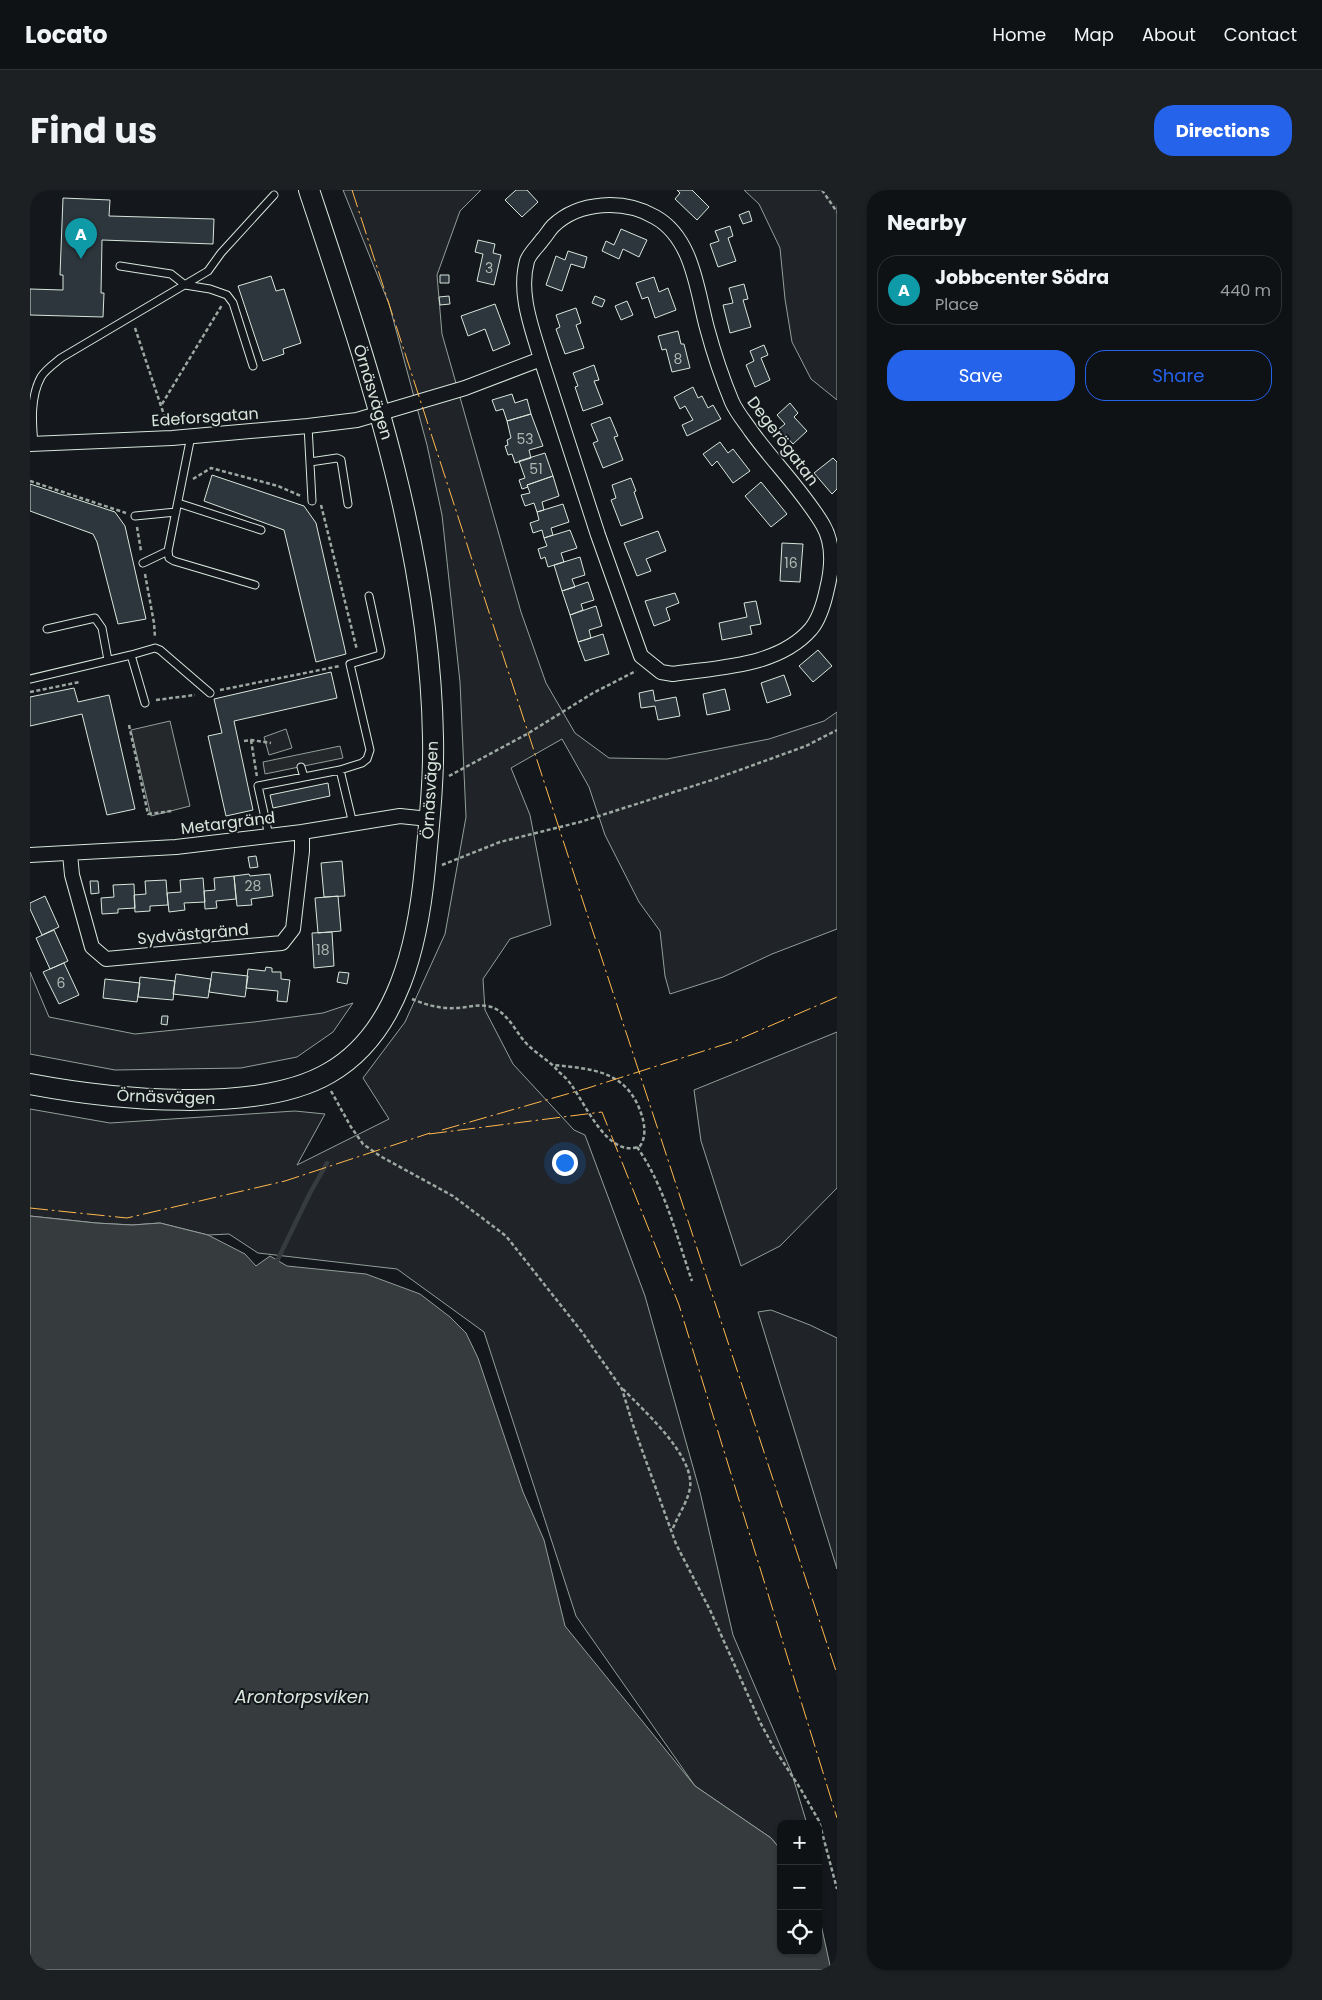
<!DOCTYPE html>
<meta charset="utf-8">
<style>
:root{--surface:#0f1215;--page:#1d2022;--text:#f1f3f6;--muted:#9b9ea0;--line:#2f3234;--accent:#2563eb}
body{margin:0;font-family:Poppins,sans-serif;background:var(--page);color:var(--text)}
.controls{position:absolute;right:15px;bottom:15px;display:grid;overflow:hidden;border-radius:10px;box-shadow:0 1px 4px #0004}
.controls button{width:45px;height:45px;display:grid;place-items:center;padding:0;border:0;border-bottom:1px solid var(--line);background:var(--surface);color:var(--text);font:25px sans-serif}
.you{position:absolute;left:534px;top:972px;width:18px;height:18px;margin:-12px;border:4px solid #fff;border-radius:50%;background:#1a73e8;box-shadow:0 0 0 8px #1a73e833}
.badge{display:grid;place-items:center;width:32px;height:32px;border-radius:50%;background:var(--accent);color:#fff;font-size:16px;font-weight:700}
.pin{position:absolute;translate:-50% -41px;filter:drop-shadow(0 1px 2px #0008)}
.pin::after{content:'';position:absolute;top:26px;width:18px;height:15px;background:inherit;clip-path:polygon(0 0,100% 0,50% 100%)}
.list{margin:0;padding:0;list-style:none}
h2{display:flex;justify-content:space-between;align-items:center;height:65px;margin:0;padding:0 20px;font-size:21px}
h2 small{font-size:16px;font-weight:400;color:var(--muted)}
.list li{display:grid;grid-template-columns:32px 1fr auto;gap:15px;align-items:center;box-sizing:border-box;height:70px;margin:0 10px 10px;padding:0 10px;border:1px solid var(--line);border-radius:20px}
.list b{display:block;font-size:19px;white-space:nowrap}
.list p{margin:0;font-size:16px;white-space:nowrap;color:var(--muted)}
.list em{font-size:16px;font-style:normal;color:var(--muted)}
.actions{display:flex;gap:10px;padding:15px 20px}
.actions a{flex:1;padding:11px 0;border:1px solid var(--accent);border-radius:20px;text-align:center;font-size:18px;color:var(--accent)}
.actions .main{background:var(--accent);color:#fff}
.icon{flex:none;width:28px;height:28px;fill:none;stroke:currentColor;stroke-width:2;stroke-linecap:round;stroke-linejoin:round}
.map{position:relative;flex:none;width:807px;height:1780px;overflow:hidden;border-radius:20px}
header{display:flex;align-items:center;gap:30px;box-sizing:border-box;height:70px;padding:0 25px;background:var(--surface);border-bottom:1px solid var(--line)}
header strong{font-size:24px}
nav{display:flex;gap:28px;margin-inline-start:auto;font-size:18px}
.intro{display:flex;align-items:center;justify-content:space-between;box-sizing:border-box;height:120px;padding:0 30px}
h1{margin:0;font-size:35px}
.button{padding:12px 22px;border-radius:20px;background:var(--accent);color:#fff;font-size:18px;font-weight:700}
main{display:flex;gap:30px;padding:0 30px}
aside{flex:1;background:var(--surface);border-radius:20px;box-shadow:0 1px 4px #0004}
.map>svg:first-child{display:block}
.green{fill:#202428;stroke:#939e99}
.parking{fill:#24282b;stroke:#939e99}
.water{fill:#363b3e;stroke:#939e99}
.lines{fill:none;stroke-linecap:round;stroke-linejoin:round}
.stream{stroke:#363b3e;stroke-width:4.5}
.building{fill:#2c363c;stroke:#d8e6dc}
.lane-casing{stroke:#d8e6dc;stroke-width:9}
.street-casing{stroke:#d8e6dc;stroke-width:16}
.secondary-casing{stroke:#d8e6dc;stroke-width:22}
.path{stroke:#9da8a2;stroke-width:2.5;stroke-dasharray:4 2.5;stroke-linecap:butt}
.lane{stroke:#14181c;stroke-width:7}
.street{stroke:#14181c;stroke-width:14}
.secondary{stroke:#14181c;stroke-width:20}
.power{stroke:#ffb74d;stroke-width:1;stroke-dasharray:18 4 2.5 4;stroke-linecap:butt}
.labels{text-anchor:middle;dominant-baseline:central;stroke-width:4;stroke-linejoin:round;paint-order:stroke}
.number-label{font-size:14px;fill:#adbab4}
.street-label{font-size:16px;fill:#d8e6dc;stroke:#14181c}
.water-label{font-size:18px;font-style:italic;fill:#d8e6dc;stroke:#14181c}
</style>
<header>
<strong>Locato</strong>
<nav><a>Home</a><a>Map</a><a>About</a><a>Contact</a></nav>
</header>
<div class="intro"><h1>Find us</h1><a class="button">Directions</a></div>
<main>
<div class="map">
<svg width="807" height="1780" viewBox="0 0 807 1780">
<rect width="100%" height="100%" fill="#14181c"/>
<path class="green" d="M313 0H451L430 21 407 85 412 144 491 422 516 493 545 543 579 568 637 569 739 549 794 531 807 522V739L742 764 693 787 640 804 635 786 630 741 609 712 575 645 559 597 532 549 481 578 500 625 521 735 480 749 453 789 455 820 483 874 544 940 555 945 615 1106 670 1302 703 1445 761 1581 777 1634H751V1660L741 1648 665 1596 546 1426 454 1142 367 1079 228 1063 199 1044 178 1045 130 1033 102 1035 66 1033 0 1026V919L80 933 265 921 295 924 267 975 359 929 333 888 375 832 415 744 436 627 430 492 412 325 397 255 359 114Z
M714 0H807V210L781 189 762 152 755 109 750 58 729 14Z
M256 539 262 558 239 565 234 547Z
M0 782 19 827 105 844 224 832 293 823 323 813 303 842 267 867 211 878 85 880 0 864Z
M807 842V998L750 1056 711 1076 671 951 664 900Z
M741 1120 780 1135 807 1148V1379L728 1122Z"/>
<path class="parking" d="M140 531 160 616 121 626 101 540Z
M310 556 313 568 235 584 233 572Z"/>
<path class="water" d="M0 1026 66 1033 102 1035 130 1033 178 1045 215 1064 226 1076 240 1066 257 1076 336 1084 390 1104 420 1127 436 1143 448 1168 493 1302 514 1350 535 1436 665 1596 741 1648 751 1660V1761H788V1721L801 1780H0Z"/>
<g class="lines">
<path class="stream" d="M247 1071 280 1003 297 973"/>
</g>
<path class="building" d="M486 0H497L508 12 492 27 475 10Z
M647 0H662L679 17 667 30 645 9 650 3Z
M33 8 80 10 79 26 184 29 183 54 72 50 71 103H74L73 127 0 125V99L33 100V85H30Z
M719 21 722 31 713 34 709 25Z
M700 36 703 46 698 48 706 71 688 77 680 54 689 51 685 41Z
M591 39 617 50 609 67 593 59 589 69 572 61 576 51 584 55Z
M448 50 465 54 463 63 471 65 464 95 447 91 453 64 445 62Z
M538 61 557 67 554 78 541 74 532 101 516 95 526 66 535 70Z
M410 85H419V93H410Z
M241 86 246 101 254 99 271 153 253 159 254 164 233 171 208 96Z
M624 87 629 102 638 98 646 120 625 128 618 107 612 109 606 93Z
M714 94 718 109 713 110 721 137 700 143 693 115 703 113 699 98Z
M419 106 420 114 410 115 409 107Z
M565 106 575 110 572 117 562 113Z
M597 111 603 125 591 130 585 116Z
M465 114 480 154 463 161 455 139 438 146 431 126Z
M546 118 551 133 546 135 554 158 535 164 526 139 530 137 526 125Z
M648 141 651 154H654L660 178 642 182 636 159 632 160 628 146Z
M734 155 738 165 731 168 740 190 725 197 716 175 724 171 720 161Z
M564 175 569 190 564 191 573 214 553 221 545 197 548 196 543 183Z
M663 197 668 208 672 206 678 218 683 215 691 229 657 246 652 235 663 230 655 216 650 219 644 207Z
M482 204 485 213 497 209 501 224 477 231 473 219 466 221 462 210Z
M760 213 768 223 764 227 777 241 763 254 749 239 755 234 747 225Z
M501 224 513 256 499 260 501 268 485 273 482 264 478 265 475 256 478 255 477 250 481 248 477 231Z
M580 227 588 246 584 247 593 270 573 278 563 253 568 251 561 234Z
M690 252 698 263 703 259 720 281 703 293 687 271 682 276 673 264Z
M515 263 523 286 497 295 498 297 492 299 489 290 495 288 489 271Z
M803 268 807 272V299L802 304 784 283Z
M182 285 274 316 286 333 316 464 286 472 254 340 174 311Z
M523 286 529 306 512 312 514 320 507 322 504 313 495 316 491 305 500 303 497 295Z
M601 288 606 301 604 302 613 328 591 336 581 310 586 308 582 295Z
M731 292 757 324 741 337 715 306Z
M0 294 85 322 95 336 116 429 88 434 67 352 63 344 0 321Z
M533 314 539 332 521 338 523 345 514 348 512 340 503 343 500 333 509 330 507 322Z
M540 340 547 358 531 363 534 372 518 377 515 367 511 369 508 359 517 356 514 348Z
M628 341 636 361 616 369 621 381 607 386 594 353Z
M752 353 773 354 770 392 750 391Z
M550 367 555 385 542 389 545 397 532 401 524 375Z
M558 392 564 410 551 414 553 420 540 425 532 401Z
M645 403 649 413 636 418 640 430 624 436 615 411Z
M726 411 731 434 720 436 722 444 692 450 689 433 717 427 714 413Z
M566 416 572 436 559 440 561 448 548 452 540 425Z
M573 444 579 464 555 471 548 452Z
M788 460 802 476 783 492 769 476Z
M301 482 307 508 204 531 223 620 196 626 178 546 192 543 184 509Z
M754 485 761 505 737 513 731 493Z
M44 498 48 512 79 505 105 619 77 625 52 524 0 536V507Z
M695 499 700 520 677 525 673 504Z
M623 500 625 511 646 507 650 526 628 530 625 516 611 518 609 503Z
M298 593 300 606 243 618 240 605Z
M226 666 228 677 220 678 218 667Z
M312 671 315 706 294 707 291 673Z
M219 684 220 686 240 684 243 706 221 709 222 715 207 716 204 686Z
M204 686 206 709 186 711 187 718 175 719 174 701 185 700 184 688Z
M173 688 175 712 154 713 155 720 139 722 137 703 151 702 150 690Z
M136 690 138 715 120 716V721L105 722 104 705 116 704 115 691Z
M60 691H68L69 703 61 704Z
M104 694 105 718 88 719V723L72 724 71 708 84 707 83 695Z
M15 706 29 737 12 745 0 719V713Z
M308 706 311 741 288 743 285 708Z
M24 740 38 771 20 779 6 748Z
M302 742 304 776 284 778 282 743Z
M34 773 49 805 29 814 13 782Z
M236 777 242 778V782H251V789L260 790 257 812 247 811 248 801 216 798 218 779 235 781Z
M182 782 218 786 215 807 179 802Z
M309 782 319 783 317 794 307 792Z
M146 784 181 789 178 808 143 804Z
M110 787 145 791 143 810 108 807Z
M75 789 110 793 107 812 73 808Z
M132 826H138L137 835 131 834Z"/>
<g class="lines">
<defs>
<path id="lane" d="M90 76 141 84 155 95 180 99 197 105 203 113 223 176
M278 236 282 311
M161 246 138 361 139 368 144 371 225 395
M4 254C2 233 0 207 11 187 15 180 25 173 31 168L178 81 191 63 244 5
M280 272 307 268 311 270 318 314
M148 313 231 340
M105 326 146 322
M113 373 138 361
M17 439 65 428 72 438 78 470
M101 465 125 458 130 460 180 503
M0 489 101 465 115 513
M271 577 274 587
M310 580 323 634
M239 646 228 596 310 580 332 573 337 569 340 560 320 474 350 465 351 461 339 406"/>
<path id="street" d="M0 254 142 248 278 236 327 230 435 198 511 169 568 345 611 466 631 482 643 484C689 477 748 477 781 439 790 428 794 413 797 399 802 379 804 354 793 335 773 301 744 273 721 241 715 232 707 223 702 212 692 188 684 164 677 138 667 101 663 48 625 27 594 9 549 11 523 36 519 40 516 46 512 50 508 56 499 64 497 71 488 104 502 138 511 169
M40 664 42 685 62 757 76 769 252 753 263 739 272 661V642
M0 665 146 657 272 642 370 626 399 629"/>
<path id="secondary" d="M0 894C80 909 227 925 299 883 369 843 388 752 395 678 399 635 404 591 403 548 400 358 338 178 279 0"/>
</defs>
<use href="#lane" class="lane-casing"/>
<use href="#street" class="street-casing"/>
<use href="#secondary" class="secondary-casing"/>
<path class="path" d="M792 0 807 22
M105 138 137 234
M132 214 192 115
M163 289 181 278 248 296 271 306
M0 291 96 323
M291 315 327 460
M107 337 111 361
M115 384 124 433 125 447
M190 500 310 476
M0 502 50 492
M126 510 165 505
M99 535 118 624 142 621
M221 550 227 587
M214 551 221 550 241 553
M419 586 497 544 563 503 606 481
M412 675 470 652 550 632 682 590 776 556 807 540
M382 809C396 815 411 819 426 818 436 818 447 814 457 816 478 819 486 845 500 857 510 866 521 872 529 882 534 886 539 891 542 896 556 915 579 970 610 956 616 948 615 936 612 926 598 881 564 879 523 875
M301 901 321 937 333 954 350 966 423 1006 476 1046 552 1142 592 1199 603 1235 646 1354 680 1420 730 1532 744 1558 770 1598 789 1631 807 1699
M607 957C635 997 646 1045 662 1091
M593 1199C614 1221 665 1266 660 1298 657 1314 647 1326 642 1341"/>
<use href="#lane" class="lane"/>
<use href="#street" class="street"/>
<use href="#secondary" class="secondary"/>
<path class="power" d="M322 0 543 681 807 1484
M412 940 558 898 705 851 807 807
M399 944 572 922 649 1115 807 1628
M0 1018 97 1028 255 991 400 943"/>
</g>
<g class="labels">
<g class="number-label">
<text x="459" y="78">3</text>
<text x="648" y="169">8</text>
<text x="495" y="249">53</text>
<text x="506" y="279">51</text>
<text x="761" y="373">16</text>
<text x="223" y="696">28</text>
<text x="293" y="760">18</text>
<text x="31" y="793">6</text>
</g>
<g class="street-label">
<text transform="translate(343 202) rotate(73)">Örnäsvägen</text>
<text transform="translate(175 227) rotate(-4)">Edeforsgatan</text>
<text transform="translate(753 251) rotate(53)">Degerögatan</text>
<text transform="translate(400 600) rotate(-87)">Örnäsvägen</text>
<text transform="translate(198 633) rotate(-7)">Metargränd</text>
<text transform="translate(163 744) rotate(-5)">Sydvästgränd</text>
<text transform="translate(136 907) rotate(2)">Örnäsvägen</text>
</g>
<g class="water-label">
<text x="272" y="1506">Arontorpsviken</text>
</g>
</g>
</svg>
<div class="controls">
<button>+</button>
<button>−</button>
<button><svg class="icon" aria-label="locate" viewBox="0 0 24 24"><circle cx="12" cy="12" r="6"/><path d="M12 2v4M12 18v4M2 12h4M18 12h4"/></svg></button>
</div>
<div class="you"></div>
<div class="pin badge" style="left:51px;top:69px;background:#0f9aa8">A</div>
</div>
<aside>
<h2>Nearby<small></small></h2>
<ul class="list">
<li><span class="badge" style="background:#0f9aa8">A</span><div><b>Jobbcenter Södra</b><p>Place</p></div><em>440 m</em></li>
</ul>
<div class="actions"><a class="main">Save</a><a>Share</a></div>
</aside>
</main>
